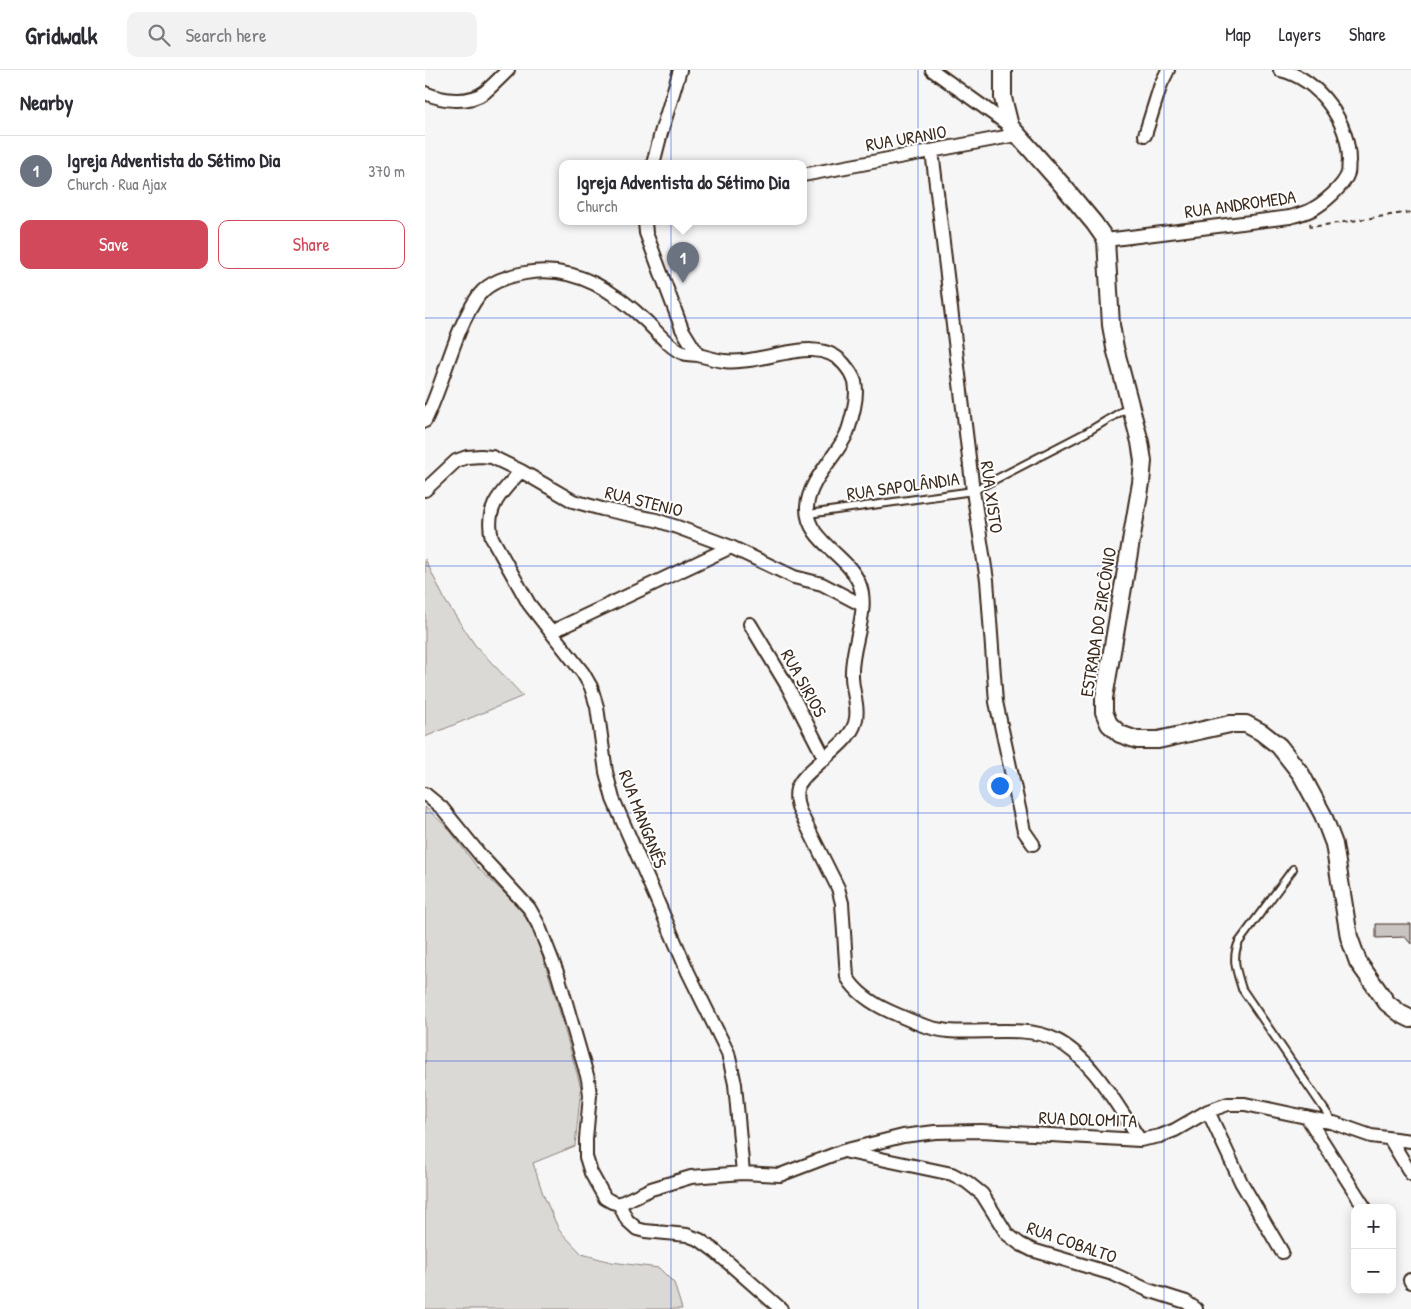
<!DOCTYPE html>
<meta charset="utf-8">
<style>
:root{--surface:#fff;--page:#f2f2f3;--text:#2b2b33;--muted:#7c7c81;--line:#e1e1e2;--accent:#d1495b}
body{margin:0;font-family:"Patrick Hand",sans-serif;background:var(--page);color:var(--text)}
.controls{position:absolute;right:15px;bottom:15px;display:grid;overflow:hidden;border-radius:10px;box-shadow:0 2px 12px #0003}
.controls button{width:45px;height:45px;display:grid;place-items:center;padding:0;border:0;border-bottom:1px solid var(--line);background:var(--surface);color:var(--text);font:25px sans-serif}
.you{position:absolute;left:574px;top:715px;width:18px;height:18px;margin:-12px;border:4px solid #fff;border-radius:50%;background:#1a73e8;box-shadow:0 0 0 8px #1a73e833}
.badge{display:grid;place-items:center;width:32px;height:32px;border-radius:50%;background:var(--accent);color:#fff;font-size:16px;font-weight:700}
.pin{position:absolute;translate:-50% -41px;filter:drop-shadow(0 1px 2px #0008)}
.pin::after{content:'';position:absolute;top:26px;width:18px;height:15px;background:inherit;clip-path:polygon(0 0,100% 0,50% 100%)}
.popup{position:absolute;left:134px;top:90px;width:248px;height:65px;box-sizing:border-box;display:grid;place-content:center;border-radius:10px;background:var(--surface);filter:drop-shadow(0 1px 4px #0005);font-size:16px;white-space:nowrap;color:var(--muted)}
.popup b{font-size:19px;color:var(--text)}
.popup::after{content:'';position:absolute;left:50%;top:100%;margin-left:-10px;border:10px solid transparent;border-top-color:var(--surface)}
.list{margin:0;padding:0;list-style:none}
h2{display:flex;justify-content:space-between;align-items:center;height:65px;margin:0;padding:0 20px;font-size:21px}
h2 small{font-size:16px;font-weight:400;color:var(--muted)}
.list li{display:grid;grid-template-columns:32px 1fr auto;gap:15px;align-items:center;box-sizing:border-box;height:70px;padding:0 20px;border-top:1px solid var(--line)}
.list b{display:block;font-size:19px;white-space:nowrap}
.list p{margin:0;font-size:16px;white-space:nowrap;color:var(--muted)}
.list em{font-size:16px;font-style:normal;color:var(--muted)}
.actions{display:flex;gap:10px;padding:15px 20px}
.actions a{flex:1;padding:11px 0;border:1px solid var(--accent);border-radius:10px;text-align:center;font-size:18px;color:var(--accent)}
.actions .main{background:var(--accent);color:#fff}
.icon{flex:none;width:28px;height:28px;fill:none;stroke:currentColor;stroke-width:2;stroke-linecap:round;stroke-linejoin:round}
.map{position:relative;flex:none;width:986px;height:1239px;overflow:hidden}
header{display:flex;align-items:center;gap:30px;box-sizing:border-box;height:70px;padding:0 25px;background:var(--surface);border-bottom:1px solid var(--line)}
header strong{font-size:24px}
nav{display:flex;gap:28px;margin-inline-start:auto;font-size:18px}
.search{width:350px;height:45px;background:var(--page);display:flex;align-items:center;gap:12px;box-sizing:border-box;padding:0 18px;border-radius:10px;color:var(--muted);font-size:19px}
main{display:flex}
aside{flex:1;background:var(--surface)}
.map>svg:first-child{display:block}
.green{fill:#dbd9d6;stroke:#8b827a}
.building{fill:#c9c3c1;stroke:#3b2a1e}
.lines{fill:none;stroke-linecap:round;stroke-linejoin:round}
.service-casing{stroke:#3b2a1e;stroke-width:10}
.minor-casing{stroke:#3b2a1e;stroke-width:16}
.tertiary-casing{stroke:#3b2a1e;stroke-width:20}
.path{stroke:#3b2a1e;stroke-width:2;stroke-dasharray:5 4;stroke-linecap:butt}
.service{stroke:#fff;stroke-width:6}
.minor{stroke:#fff;stroke-width:12}
.tertiary{stroke:#fff;stroke-width:16}
.grid{fill:none;stroke:#1d4ed8;stroke-width:1;stroke-opacity:0.55}
.labels{text-anchor:middle;dominant-baseline:central;stroke-width:4;stroke-linejoin:round;paint-order:stroke}
.street-label{font-size:18px;fill:#3b2a1e;stroke:#fff}
</style>
<header>
<strong>Gridwalk</strong>
<div class="search"><svg class="icon" aria-label="search" viewBox="0 0 24 24"><circle cx="10" cy="10" r="6"/><path d="M15 15l6 6"/></svg>Search here</div>
<nav><a>Map</a><a>Layers</a><a>Share</a></nav>
</header>
<main>
<aside>
<h2>Nearby<small></small></h2>
<ul class="list">
<li><span class="badge" style="background:#6b7280">1</span><div><b>Igreja Adventista do Sétimo Dia</b><p>Church · Rua Ajax</p></div><em>370 m</em></li>
</ul>
<div class="actions"><a class="main">Save</a><a>Share</a></div>
</aside>
<div class="map">
<svg width="986" height="1239" viewBox="0 0 986 1239">
<rect width="100%" height="100%" fill="#f7f6f6"/>
<filter id="ink" filterUnits="userSpaceOnUse"><feTurbulence type="fractalNoise" baseFrequency=".02" numOctaves="2"/><feDisplacementMap in="SourceGraphic" scale="10" xChannelSelector="R" yChannelSelector="G"/><feConvolveMatrix kernelMatrix="1 2 1 2 8 2 1 2 1" color-interpolation-filters="sRGB"/></filter>
<g filter="url(#ink)">
<path class="green" d="M0 489 21 532 50 575 98 626 0 667Z
M0 737 23 758 52 797 96 839 110 864 128 918 156 1018 150 1076 108 1093 118 1124 134 1160 157 1184 186 1192 234 1198 249 1213 257 1239H0Z"/>
<path class="building" d="M951 854H986V874L980 867 951 868Z"/>
<g class="lines">
<defs>
<path id="service" d="M383 444 548 421 662 362 704 337
M868 799 814 872C806 889 812 902 817 919L908 1052"/>
<path id="minor" d="M507 0 585 56
M0 23C18 31 44 34 60 22 68 15 76 7 83 0
M720 65 736 14 743 0
M507 81 548 421 562 510 571 632 599 761 608 774
M228 94 236 63 255 0
M378 105 591 65
M220 152 221 163 257 259 273 285
M681 170 865 147C872 145 880 143 886 140 898 134 919 116 923 103 924 99 923 94 924 91 924 52 894 9 855 0
M0 351C20 311 28 261 54 225 65 211 84 206 100 203 148 194 189 220 222 252 231 261 246 279 258 283 262 285 268 284 273 285 282 287 290 290 299 291 337 296 392 262 419 294 424 300 428 305 430 312 432 321 431 329 429 338 427 347 425 355 422 363 411 388 384 409 382 437 381 471 422 484 434 513 446 540 425 577 427 606 427 621 435 639 430 653 424 676 377 700 372 719 370 726 372 733 374 740L413 818 417 833 422 907C432 924 448 934 466 942 485 950 502 959 523 961 554 964 602 955 629 969 667 987 692 1036 715 1070
M96 401C77 422 59 437 67 468L104 534 158 603 166 617 172 637 181 702 188 729 263 902 303 983 310 1014 318 1103
M0 420 31 391 42 387 56 386 67 387 96 401 148 431 177 439 231 450 252 457 306 477 369 507 397 514 437 535
M325 554 363 617 400 689
M126 562 306 477
M0 724 17 738 56 786 104 838 113 854 133 905 163 1009 165 1025 161 1069V1087L166 1103 180 1128 187 1132 194 1134 226 1119 266 1107 318 1103 355 1105 418 1081 478 1066 510 1062 556 1061 715 1070 735 1066 750 1060 783 1041 803 1034H820L909 1053 946 1066 986 1071
M783 1041 816 1112 857 1182
M882 1047 940 1138
M965 1069 986 1104
M423 1082 527 1104 542 1112 557 1124 582 1164 595 1174 607 1180 688 1204 723 1220 761 1232 771 1239
M194 1134 202 1150 212 1159 220 1161 262 1165 275 1170 290 1181 356 1239
M985 1210 986 1212"/>
<path id="tertiary" d="M578 0V28L585 56 639 117 669 153 681 170 686 255 690 278 715 372 718 391 716 413 679 628V642L684 654 695 664 712 670H733L805 654H821L836 662 854 676 876 704 898 745 909 774 924 867 933 892 962 933 976 944 986 949"/>
</defs>
<use href="#service" class="service-casing"/>
<use href="#minor" class="minor-casing"/>
<use href="#tertiary" class="tertiary-casing"/>
<path class="path" d="M885 153 886 157 986 142"/>
<use href="#service" class="service"/>
<use href="#minor" class="minor"/>
<use href="#tertiary" class="tertiary"/>
</g>
</g>
<path class="grid" d="M246 0V1239M493 0V1239M739 0V1239M0 248H986M0 496H986M0 743H986M0 991H986"/>
<g class="labels">
<g class="street-label">
<text transform="translate(481 68) rotate(-10)">RUA URANIO</text>
<text transform="translate(815 134) rotate(-8)">RUA ANDROMEDA</text>
<text transform="translate(478 416) rotate(-8)">RUA SAPOLÂNDIA</text>
<text transform="translate(567 427) rotate(82)">RUA XISTO</text>
<text transform="translate(219 431) rotate(14)">RUA STENIO</text>
<text transform="translate(673 552) rotate(-81)">ESTRADA DO ZIRCÔNIO</text>
<text transform="translate(379 613) rotate(61)">RUA SIRIOS</text>
<text transform="translate(218 749) rotate(69)">RUA MANGANÊS</text>
<text transform="translate(663 1049) rotate(2)">RUA DOLOMITA</text>
<text transform="translate(647 1172) rotate(19)">RUA COBALTO</text>
</g>
</g>
</svg>
<div class="controls">
<button>+</button>
<button>−</button>
</div>
<div class="you"></div>
<div class="pin badge" style="left:258px;top:213px;background:#6b7280">1</div>
<div class="popup"><b>Igreja Adventista do Sétimo Dia</b>Church</div>
</div>
</main>
